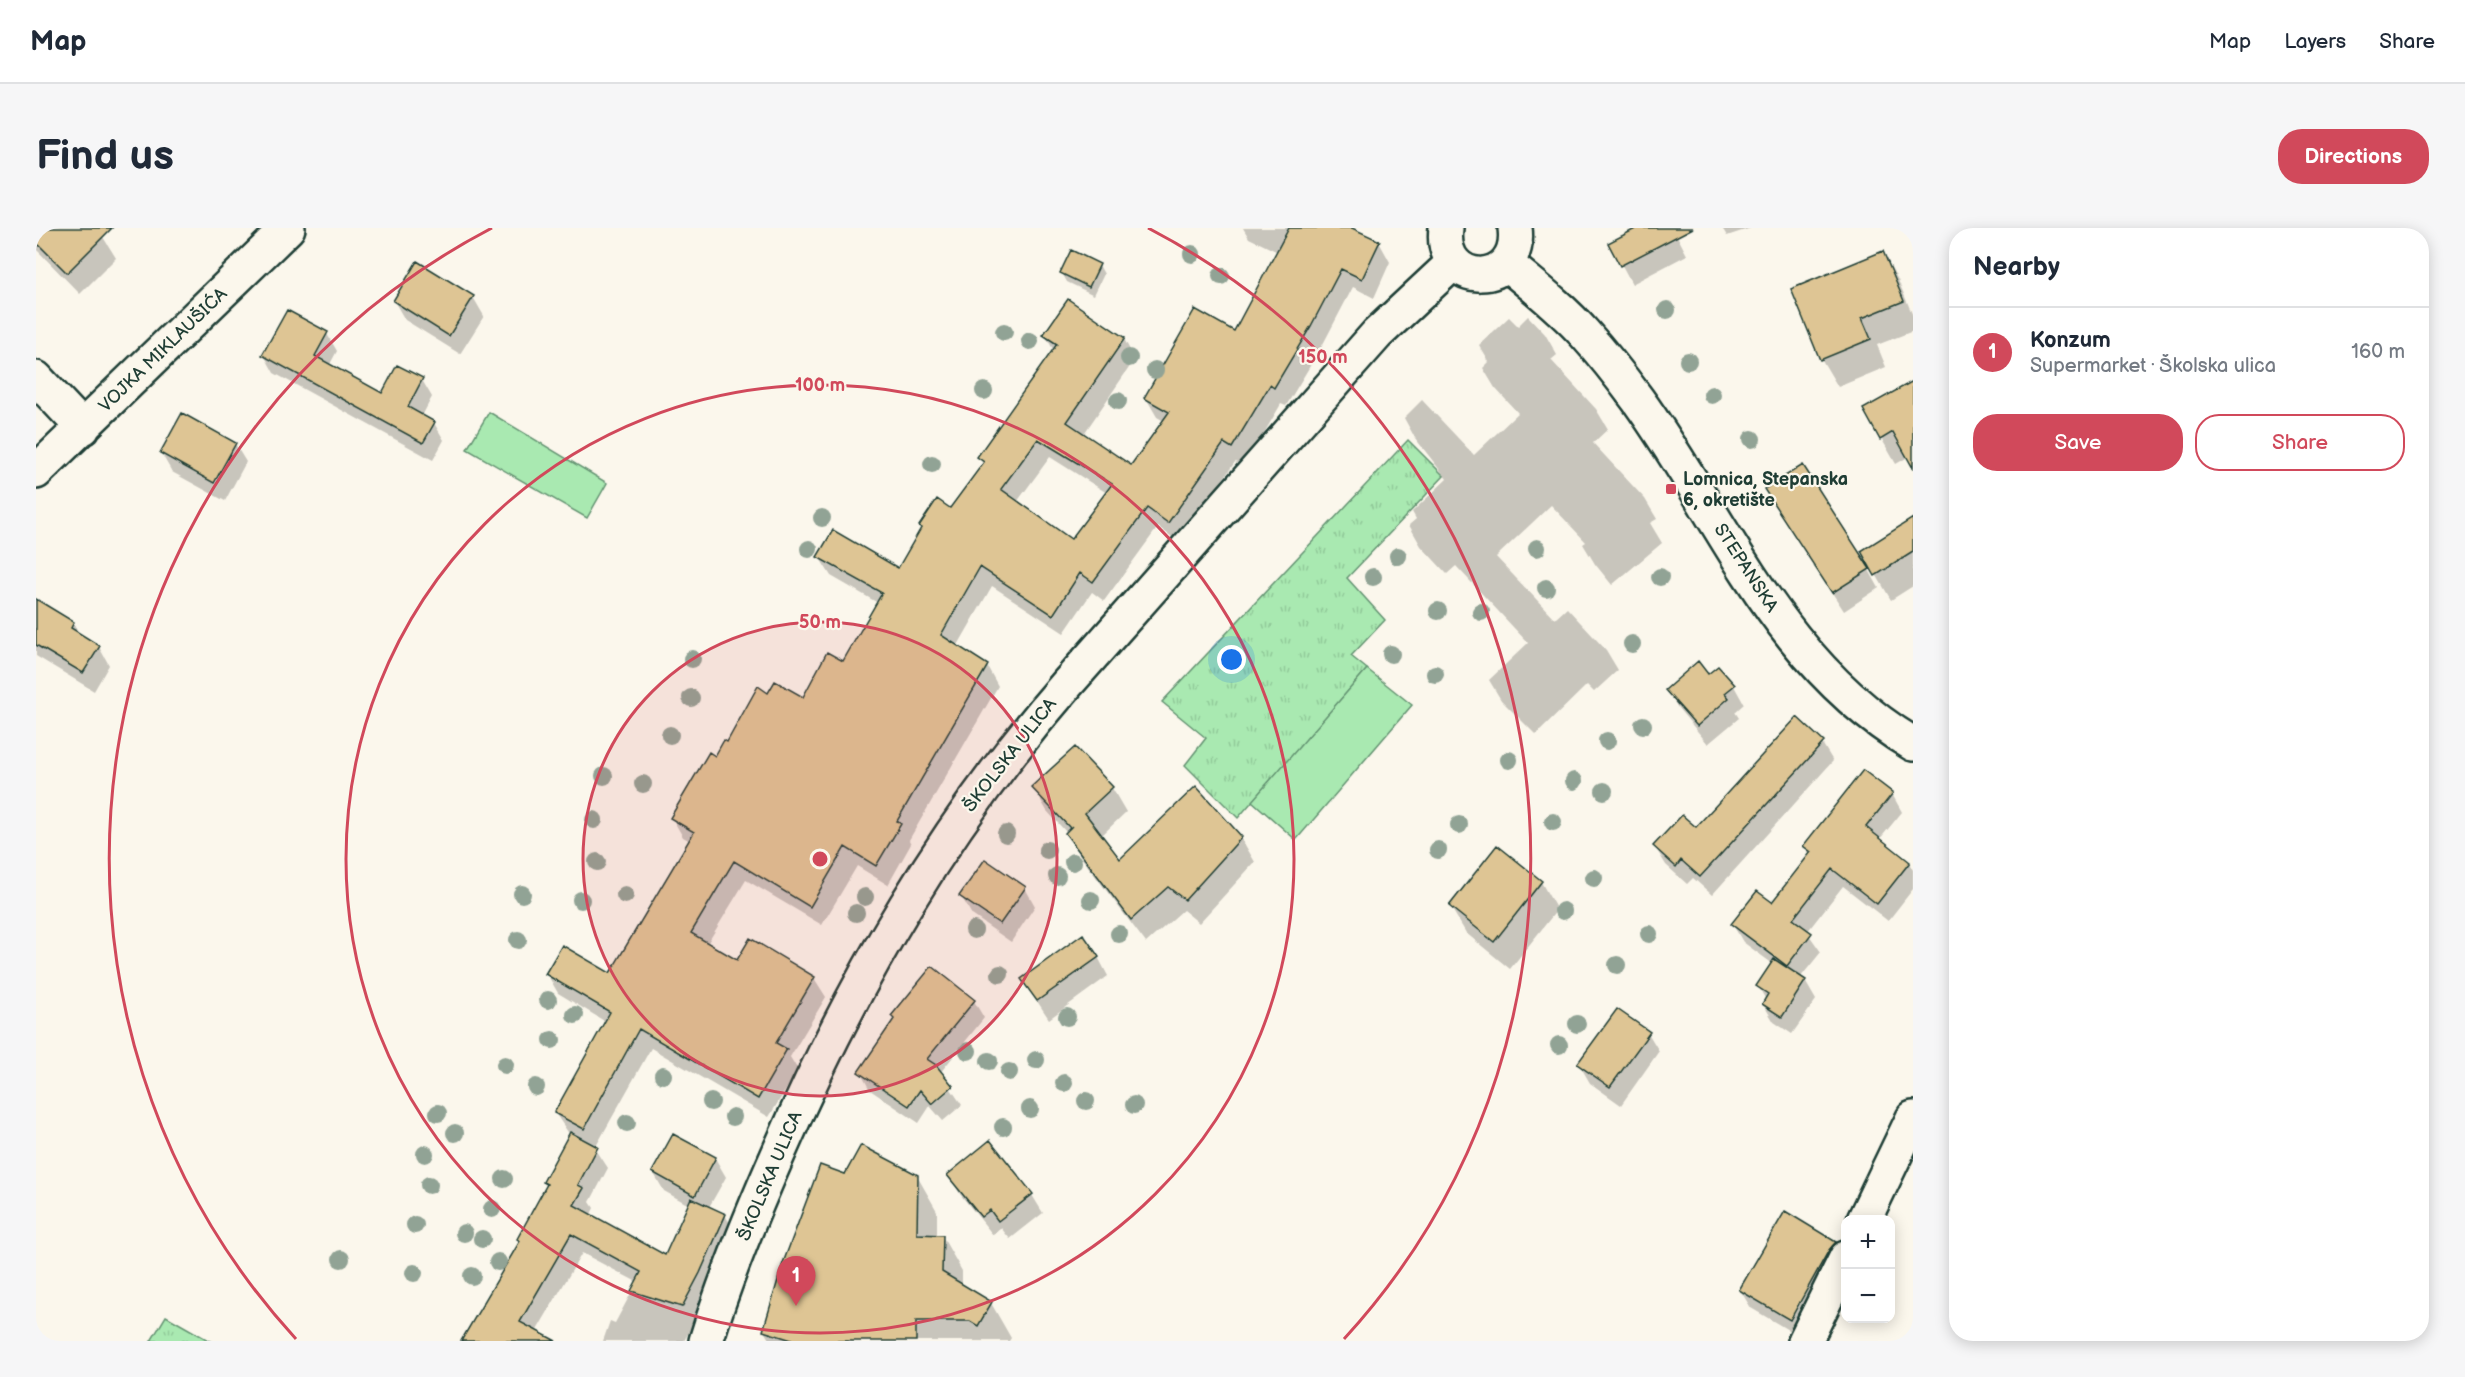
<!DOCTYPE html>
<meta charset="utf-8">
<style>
:root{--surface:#fff;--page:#f6f6f7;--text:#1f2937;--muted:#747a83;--line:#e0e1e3;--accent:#d1495b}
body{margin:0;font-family:"Balsamiq Sans",sans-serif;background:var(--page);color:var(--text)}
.controls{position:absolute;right:18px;bottom:18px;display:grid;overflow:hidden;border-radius:12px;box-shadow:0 3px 15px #0003}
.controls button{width:54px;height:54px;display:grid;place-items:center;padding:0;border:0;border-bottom:2px solid var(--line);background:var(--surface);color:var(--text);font:30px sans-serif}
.you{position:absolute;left:1196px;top:432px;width:21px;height:21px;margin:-15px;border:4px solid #fff;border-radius:50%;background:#1a73e8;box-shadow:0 0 0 9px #1a73e833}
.badge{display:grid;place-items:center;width:39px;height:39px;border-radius:50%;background:var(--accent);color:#fff;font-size:20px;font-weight:700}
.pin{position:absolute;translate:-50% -50px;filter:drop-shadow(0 2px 3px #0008)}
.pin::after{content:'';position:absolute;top:32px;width:21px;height:18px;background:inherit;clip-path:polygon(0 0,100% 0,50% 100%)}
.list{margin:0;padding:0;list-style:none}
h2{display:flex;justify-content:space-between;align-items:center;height:78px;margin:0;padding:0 24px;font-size:26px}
h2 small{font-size:20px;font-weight:400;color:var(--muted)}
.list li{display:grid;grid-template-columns:39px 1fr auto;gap:18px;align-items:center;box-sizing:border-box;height:90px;padding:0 24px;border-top:2px solid var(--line)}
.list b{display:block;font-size:22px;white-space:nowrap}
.list p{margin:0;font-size:20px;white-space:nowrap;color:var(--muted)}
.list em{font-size:20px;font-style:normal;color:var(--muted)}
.actions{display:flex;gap:12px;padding:18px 24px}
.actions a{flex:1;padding:14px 0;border:2px solid var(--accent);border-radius:24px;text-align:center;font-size:21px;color:var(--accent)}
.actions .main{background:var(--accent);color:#fff}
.map{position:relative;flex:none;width:1877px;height:1113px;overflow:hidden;border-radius:24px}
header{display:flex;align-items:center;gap:36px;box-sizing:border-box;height:84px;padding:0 30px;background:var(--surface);border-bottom:2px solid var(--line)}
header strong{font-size:28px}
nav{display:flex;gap:33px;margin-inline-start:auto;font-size:21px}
.intro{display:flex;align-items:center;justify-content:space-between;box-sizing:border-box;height:144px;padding:0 36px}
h1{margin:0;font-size:42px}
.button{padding:15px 27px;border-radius:24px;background:var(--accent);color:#fff;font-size:21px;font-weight:700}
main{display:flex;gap:36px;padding:0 36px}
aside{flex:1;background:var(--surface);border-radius:24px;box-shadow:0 3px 15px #0003}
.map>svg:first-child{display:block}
.grass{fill:url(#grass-tufts);stroke:#649372;stroke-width:1.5}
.garden{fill:#a9e9b1;stroke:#649372;stroke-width:1.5}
.shadow{fill:#0003;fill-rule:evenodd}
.building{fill:#dec594;stroke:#1f3d34;stroke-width:1.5;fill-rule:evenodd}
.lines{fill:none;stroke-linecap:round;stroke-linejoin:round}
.minor-casing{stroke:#1f3d34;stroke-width:38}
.minor{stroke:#fbf7ec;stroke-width:33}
.tree{fill:#91a395}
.ring{fill:none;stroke:#d1495b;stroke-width:3}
.poi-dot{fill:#d1495b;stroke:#fbf7ec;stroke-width:2}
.labels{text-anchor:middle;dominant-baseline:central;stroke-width:4.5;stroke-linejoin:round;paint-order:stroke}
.street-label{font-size:18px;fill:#1f3d34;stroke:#fbf7ec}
.poi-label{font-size:18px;font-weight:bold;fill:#1f3d34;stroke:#fbf7ec;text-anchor:start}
.centre{fill:#d1495b;stroke:#fbf7ec;stroke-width:3}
.ring-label{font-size:18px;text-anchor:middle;font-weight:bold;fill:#d1495b;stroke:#fbf7ec;stroke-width:4.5;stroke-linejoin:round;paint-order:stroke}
</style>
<header>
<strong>Map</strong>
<nav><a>Map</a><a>Layers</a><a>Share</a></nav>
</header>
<div class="intro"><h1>Find us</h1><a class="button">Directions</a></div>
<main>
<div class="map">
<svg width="1877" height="1113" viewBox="0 0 1877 1113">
<defs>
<pattern id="grass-tufts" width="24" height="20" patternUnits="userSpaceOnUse" patternTransform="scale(1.5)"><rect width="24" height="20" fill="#a9e9b1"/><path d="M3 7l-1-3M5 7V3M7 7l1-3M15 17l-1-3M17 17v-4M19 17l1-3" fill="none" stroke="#91c999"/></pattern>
</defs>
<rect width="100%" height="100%" fill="#fbf7ec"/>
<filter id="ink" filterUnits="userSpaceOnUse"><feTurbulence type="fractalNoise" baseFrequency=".0167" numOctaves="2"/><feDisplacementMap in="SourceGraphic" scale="12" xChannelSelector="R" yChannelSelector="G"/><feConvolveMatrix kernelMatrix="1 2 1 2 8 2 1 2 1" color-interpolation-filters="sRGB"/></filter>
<g filter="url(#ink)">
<path class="grass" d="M1372 212 1408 248 1311 350 1349 392 1315 428 1331 441 1202 590 1149 537 1170 510 1126 474Z
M130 1088 174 1113H115Z"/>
<path class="garden" d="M453 184 571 255 551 290 431 221Z
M1331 441 1376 477 1260 612 1216 573Z"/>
<path class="shadow" d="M0 0H71L67 9 80 30 44 66 0 21Z
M1207 0H1313L1343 14 1354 34 1338 70 1317 59 1286 118 1250 178 1245 176 1208 239 1199 234 1143 314 1122 299 1068 373 1056 364 1028 405 956 358 921 419 951 438 962 458 873 612 875 616 852 657 821 638 786 697 710 652 671 716 701 734 778 750 790 769 754 829 762 842 733 889 615 820 559 920 572 940 554 974 558 980 554 988 630 1029 653 977 628 963 617 944 637 908 679 930 690 949 673 979 689 987 700 1006 674 1065 648 1113H567L574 1093 579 1095 601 1054 546 1025 500 1104 517 1113H432L512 959 508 954 534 907 519 885 570 794 522 765 511 746 574 748 654 613 647 609 636 590 679 530 733 467 767 471 808 435 842 375 795 348 783 329 863 342 915 282 948 238 943 229 1018 123 1009 107 1088 111 1099 131 1047 207 1095 239 1128 193 1121 189 1110 170 1199 105 1242 24 1213 10ZM1014 229 1071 265 1035 313 981 274Z
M1604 0H1637L1651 27 1596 56 1574 15Z
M1686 0H1715L1691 8Z
M1847 25 1862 52 1877 88V103L1841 117 1850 139 1802 159 1786 132 1757 62Z
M1063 37 1068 46 1058 67 1031 54 1026 45Z
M437 69 448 88 424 126 369 92 358 73Z
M252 84 291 106 301 123 293 138 347 167 386 152 396 169 386 188 398 195 408 212 397 232 238 145 228 127Z
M1492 88 1509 106 1521 127 1515 132 1560 181 1572 201 1557 215 1609 271 1621 291 1614 295 1626 315 1576 357 1559 336 1547 316 1550 314 1515 277 1460 329 1519 391 1531 380 1570 422 1582 442 1558 464 1551 457 1500 507 1465 472 1453 452 1492 415 1420 338 1411 346 1385 318 1373 297 1380 291 1376 284 1411 251 1379 210 1368 190 1386 172 1438 227 1482 185 1459 160 1447 140 1453 134 1443 117 1473 89 1482 98Z
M1877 163V237L1872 229 1860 236 1829 182Z
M199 216 210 234 189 273 136 244 125 225Z
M1741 280 1833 342 1843 360 1808 383Z
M1877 292V358L1855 372 1827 324Z
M0 373 37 395 45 408 63 419 73 437 58 463 0 428Z
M1672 448 1698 458 1708 476 1699 484 1703 490 1672 516 1642 480 1631 462Z
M1786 515 1797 533 1676 667 1657 650 1651 656 1630 637 1619 619 1660 601Z
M1038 521 1076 560 1090 584 1065 608 1084 634 1205 610 1219 634 1163 695 1147 682 1110 715 1045 629 1031 605 1011 583 997 559Z
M1856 566 1866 584 1843 612 1873 635 1877 642V661L1852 693 1807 658 1771 704 1785 724 1764 750 1769 753 1780 772 1756 806 1738 794 1727 776 1730 772 1722 758 1737 736 1707 714 1697 697 1736 676 1774 628 1769 618Z
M1461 619 1505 654 1521 682 1474 741 1430 705 1414 678Z
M989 660 999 678 975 714 936 687 925 668Z
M1062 729 1072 748 1013 791 987 752Z
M938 773 948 790 904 845 926 877 907 893 894 878 883 895 834 862 824 844Z
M1612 805 1623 823 1585 877 1554 855 1543 836Z
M810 947 881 948 901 983V1008H906L926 1043V1057L955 1075 975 1110 973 1113H734L728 1103Z
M913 947 996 967 1007 985 974 1011 965 1000 957 1007 924 966Z
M1799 1015 1809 1033 1764 1109 1715 1080 1704 1062Z"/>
<path class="building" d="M0 0H76L31 45 0 14Z
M1253 0H1316L1344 13 1326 51 1305 41 1275 98 1238 160 1234 157 1196 220 1188 215 1132 295 1111 280 1057 354 1044 345 1017 387 944 339 905 407 952 437 861 593 865 596 840 638 809 619 774 679 698 633 655 705 701 732 714 710 779 749 740 815 751 821 722 871 603 801 548 901 518 885 574 784 509 746 526 717 574 745 658 604 634 590 673 524 679 528 688 512 691 514 722 458 732 465 739 453 767 469 791 424 807 433 846 365 781 329 797 302 862 340 885 300 883 298 901 271 914 280 948 234 941 229 1021 116 1007 107 1032 71 1089 110 1031 194 1095 237 1133 184 1108 170 1159 81 1198 103ZM1002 211 1076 256 1035 311 965 261Z
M1601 0H1657L1584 38 1572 15Z
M1035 22 1064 36 1053 59 1024 45Z
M1847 23 1868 73 1826 90 1835 111 1784 132 1755 61Z
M381 33 438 68 413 108 357 73Z
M251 82 292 104 279 128 346 165 361 137 387 150 372 179 399 194 387 215 226 127Z
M1877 153V240L1857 204 1844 212 1827 181Z
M146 185 200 215 178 255 124 225Z
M1767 237 1834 341 1796 365 1728 261Z
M1877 290V324L1839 348 1825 323Z
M0 371 38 394 35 400 64 418 47 445 0 417Z
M1662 433 1672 446 1682 438 1699 457 1689 465 1693 470 1661 498 1629 462Z
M1761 489 1788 514 1664 649 1645 632 1640 639 1617 618 1646 587 1660 599Z
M1039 519 1077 559 1049 585 1084 631 1160 558 1206 609 1149 672 1132 659 1095 692 1029 605 1036 598 1034 600 995 559Z
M1827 542 1857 565 1830 599 1874 634 1841 676 1796 641 1757 691 1776 705 1751 738 1695 696 1721 663 1736 674 1775 624 1767 618Z
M1461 617 1506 653 1458 714 1413 678Z
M949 631 990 659 964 696 923 668Z
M1047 706 1063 729 1001 773 985 751Z
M1738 731 1770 752 1746 789 1726 776 1732 766 1720 758Z
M896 738 939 772 891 831 900 837 917 858 896 876 884 862 873 878 822 844 858 791 855 788Z
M1581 781 1614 804 1574 859 1541 836Z
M534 904 562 919 542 957 548 960 538 977 629 1027 655 970 690 986 664 1045 646 1079 595 1063 605 1044 535 1006 484 1094 520 1113H425L484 1013 481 1011 511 956 507 954Z
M637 906 680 929 659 968 616 944Z
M954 912 997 966 962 993 954 982 945 989 911 947Z
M825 917 882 947 881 1006 907 1007 906 1044 956 1074 942 1098 934 1093H880V1113H759L727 1103 747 1035 784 937 809 946Z
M1749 983 1800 1014 1793 1022 1754 1092 1703 1062Z"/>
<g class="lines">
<defs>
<path id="minor" d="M1410 0C1402 62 1487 61 1479 0
M1470 35C1497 58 1525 79 1548 105 1567 126 1585 149 1602 172 1690 294 1741 435 1877 516
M0 150 47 200
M0 244 252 0
M1828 992 1877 890
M670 1113C690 1048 716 985 744 922 818 752 909 596 1031 456L1341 106 1417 35
M1769 1113 1810 1030"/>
</defs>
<use href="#minor" class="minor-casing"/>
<use href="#minor" class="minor"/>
</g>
<g class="tree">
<circle cx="1156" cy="26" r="9"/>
<circle cx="1185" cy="48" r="9"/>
<circle cx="1631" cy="82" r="9"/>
<circle cx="968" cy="104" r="9"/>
<circle cx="994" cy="113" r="9"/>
<circle cx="1093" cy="130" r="9"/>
<circle cx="1652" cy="133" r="9"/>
<circle cx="1119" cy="142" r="9"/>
<circle cx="948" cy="163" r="9"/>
<circle cx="1676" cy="167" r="9"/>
<circle cx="1082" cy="173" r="9"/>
<circle cx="1716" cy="211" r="9"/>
<circle cx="896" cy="236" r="9"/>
<circle cx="786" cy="290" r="9"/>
<circle cx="1501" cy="320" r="9"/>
<circle cx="773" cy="321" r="9"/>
<circle cx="1362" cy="328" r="9"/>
<circle cx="1337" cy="349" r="9"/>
<circle cx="1624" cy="349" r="9"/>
<circle cx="1510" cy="360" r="9"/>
<circle cx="1402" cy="383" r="9"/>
<circle cx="1445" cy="384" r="9"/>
<circle cx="1596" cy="416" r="9"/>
<circle cx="1355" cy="426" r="9"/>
<circle cx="656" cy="431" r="9"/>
<circle cx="1399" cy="446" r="9"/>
<circle cx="655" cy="470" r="9"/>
<circle cx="1607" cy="497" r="9"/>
<circle cx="634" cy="507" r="9"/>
<circle cx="1571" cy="513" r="9"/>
<circle cx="1473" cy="532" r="9"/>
<circle cx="568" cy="548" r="9"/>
<circle cx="1538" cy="553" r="9"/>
<circle cx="607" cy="556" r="9"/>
<circle cx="1568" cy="563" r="9"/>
<circle cx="558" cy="592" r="9"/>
<circle cx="1517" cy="594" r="9"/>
<circle cx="1423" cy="597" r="9"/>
<circle cx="970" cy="606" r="9"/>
<circle cx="1011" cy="622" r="9"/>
<circle cx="1402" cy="622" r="9"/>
<circle cx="561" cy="634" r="9"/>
<circle cx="1037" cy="634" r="9"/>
<circle cx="1021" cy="648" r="9"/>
<circle cx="1558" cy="650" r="9"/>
<circle cx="486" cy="666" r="9"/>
<circle cx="589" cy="667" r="9"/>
<circle cx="829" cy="669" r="9"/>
<circle cx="545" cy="672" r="9"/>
<circle cx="1055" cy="672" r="9"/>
<circle cx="1527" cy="683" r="9"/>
<circle cx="820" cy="685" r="9"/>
<circle cx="938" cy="702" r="9"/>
<circle cx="1083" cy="706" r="9"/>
<circle cx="1613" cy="706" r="9"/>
<circle cx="482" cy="712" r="9"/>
<circle cx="1581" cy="737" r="9"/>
<circle cx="964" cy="746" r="9"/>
<circle cx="512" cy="772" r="9"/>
<circle cx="539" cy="787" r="9"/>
<circle cx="1031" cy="789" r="9"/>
<circle cx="1541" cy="796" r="9"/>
<circle cx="516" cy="812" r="9"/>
<circle cx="1523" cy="817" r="9"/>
<circle cx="932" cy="823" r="9"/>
<circle cx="1000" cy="832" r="9"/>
<circle cx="953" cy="833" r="9"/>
<circle cx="469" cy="837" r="9"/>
<circle cx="973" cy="844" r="9"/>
<circle cx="627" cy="847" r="9"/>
<circle cx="1028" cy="855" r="9"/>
<circle cx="500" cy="859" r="9"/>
<circle cx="1050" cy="873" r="9"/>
<circle cx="675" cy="874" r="9"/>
<circle cx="1098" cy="877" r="9"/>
<circle cx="994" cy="881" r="9"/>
<circle cx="402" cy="885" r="9"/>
<circle cx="697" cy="889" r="9"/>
<circle cx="591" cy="895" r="9"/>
<circle cx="967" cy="899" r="9"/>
<circle cx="419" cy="905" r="9"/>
<circle cx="389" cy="926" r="9"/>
<circle cx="468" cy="951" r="9"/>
<circle cx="393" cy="957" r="9"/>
<circle cx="456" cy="981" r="9"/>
<circle cx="379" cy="997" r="9"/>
<circle cx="428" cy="1005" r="9"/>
<circle cx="446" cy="1011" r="9"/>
<circle cx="305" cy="1031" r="9"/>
<circle cx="462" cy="1034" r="9"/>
<circle cx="378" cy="1045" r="9"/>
<circle cx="436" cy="1048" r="9"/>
</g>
</g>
<circle cx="784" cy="631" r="237" fill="#d1495b" fill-opacity=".12"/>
<g class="ring">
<circle cx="784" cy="631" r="237"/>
<circle cx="784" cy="631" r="474"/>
<path d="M260 1111A711 711 0 0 1 456 0M1112 0A711 711 0 0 1 1308 1111"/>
</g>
<rect class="poi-dot" x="1629" y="255" width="12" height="12" rx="3"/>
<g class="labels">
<g class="street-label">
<text transform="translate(127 122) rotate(-44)">VOJKA MIKLAUŠIĆA</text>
<text transform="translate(1710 340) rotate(57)">STEPANSKA</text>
<text transform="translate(974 527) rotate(-52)">ŠKOLSKA ULICA</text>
<text transform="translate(734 948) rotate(-67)">ŠKOLSKA ULICA</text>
</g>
<g class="poi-label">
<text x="1647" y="251">Lomnica, Stepanska<tspan x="1647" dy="21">6, okretište</tspan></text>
</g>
</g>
<circle cx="784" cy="631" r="9" class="centre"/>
<g class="ring-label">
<text x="1287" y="135">150 m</text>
<text x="784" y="163">100 m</text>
<text x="784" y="400">50 m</text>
</g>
</svg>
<div class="controls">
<button>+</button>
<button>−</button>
</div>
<div class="you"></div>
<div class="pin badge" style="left:760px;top:1078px">1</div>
</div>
<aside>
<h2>Nearby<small></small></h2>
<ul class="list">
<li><span class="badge">1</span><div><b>Konzum</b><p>Supermarket · Školska ulica</p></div><em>160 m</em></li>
</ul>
<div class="actions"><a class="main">Save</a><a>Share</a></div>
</aside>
</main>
